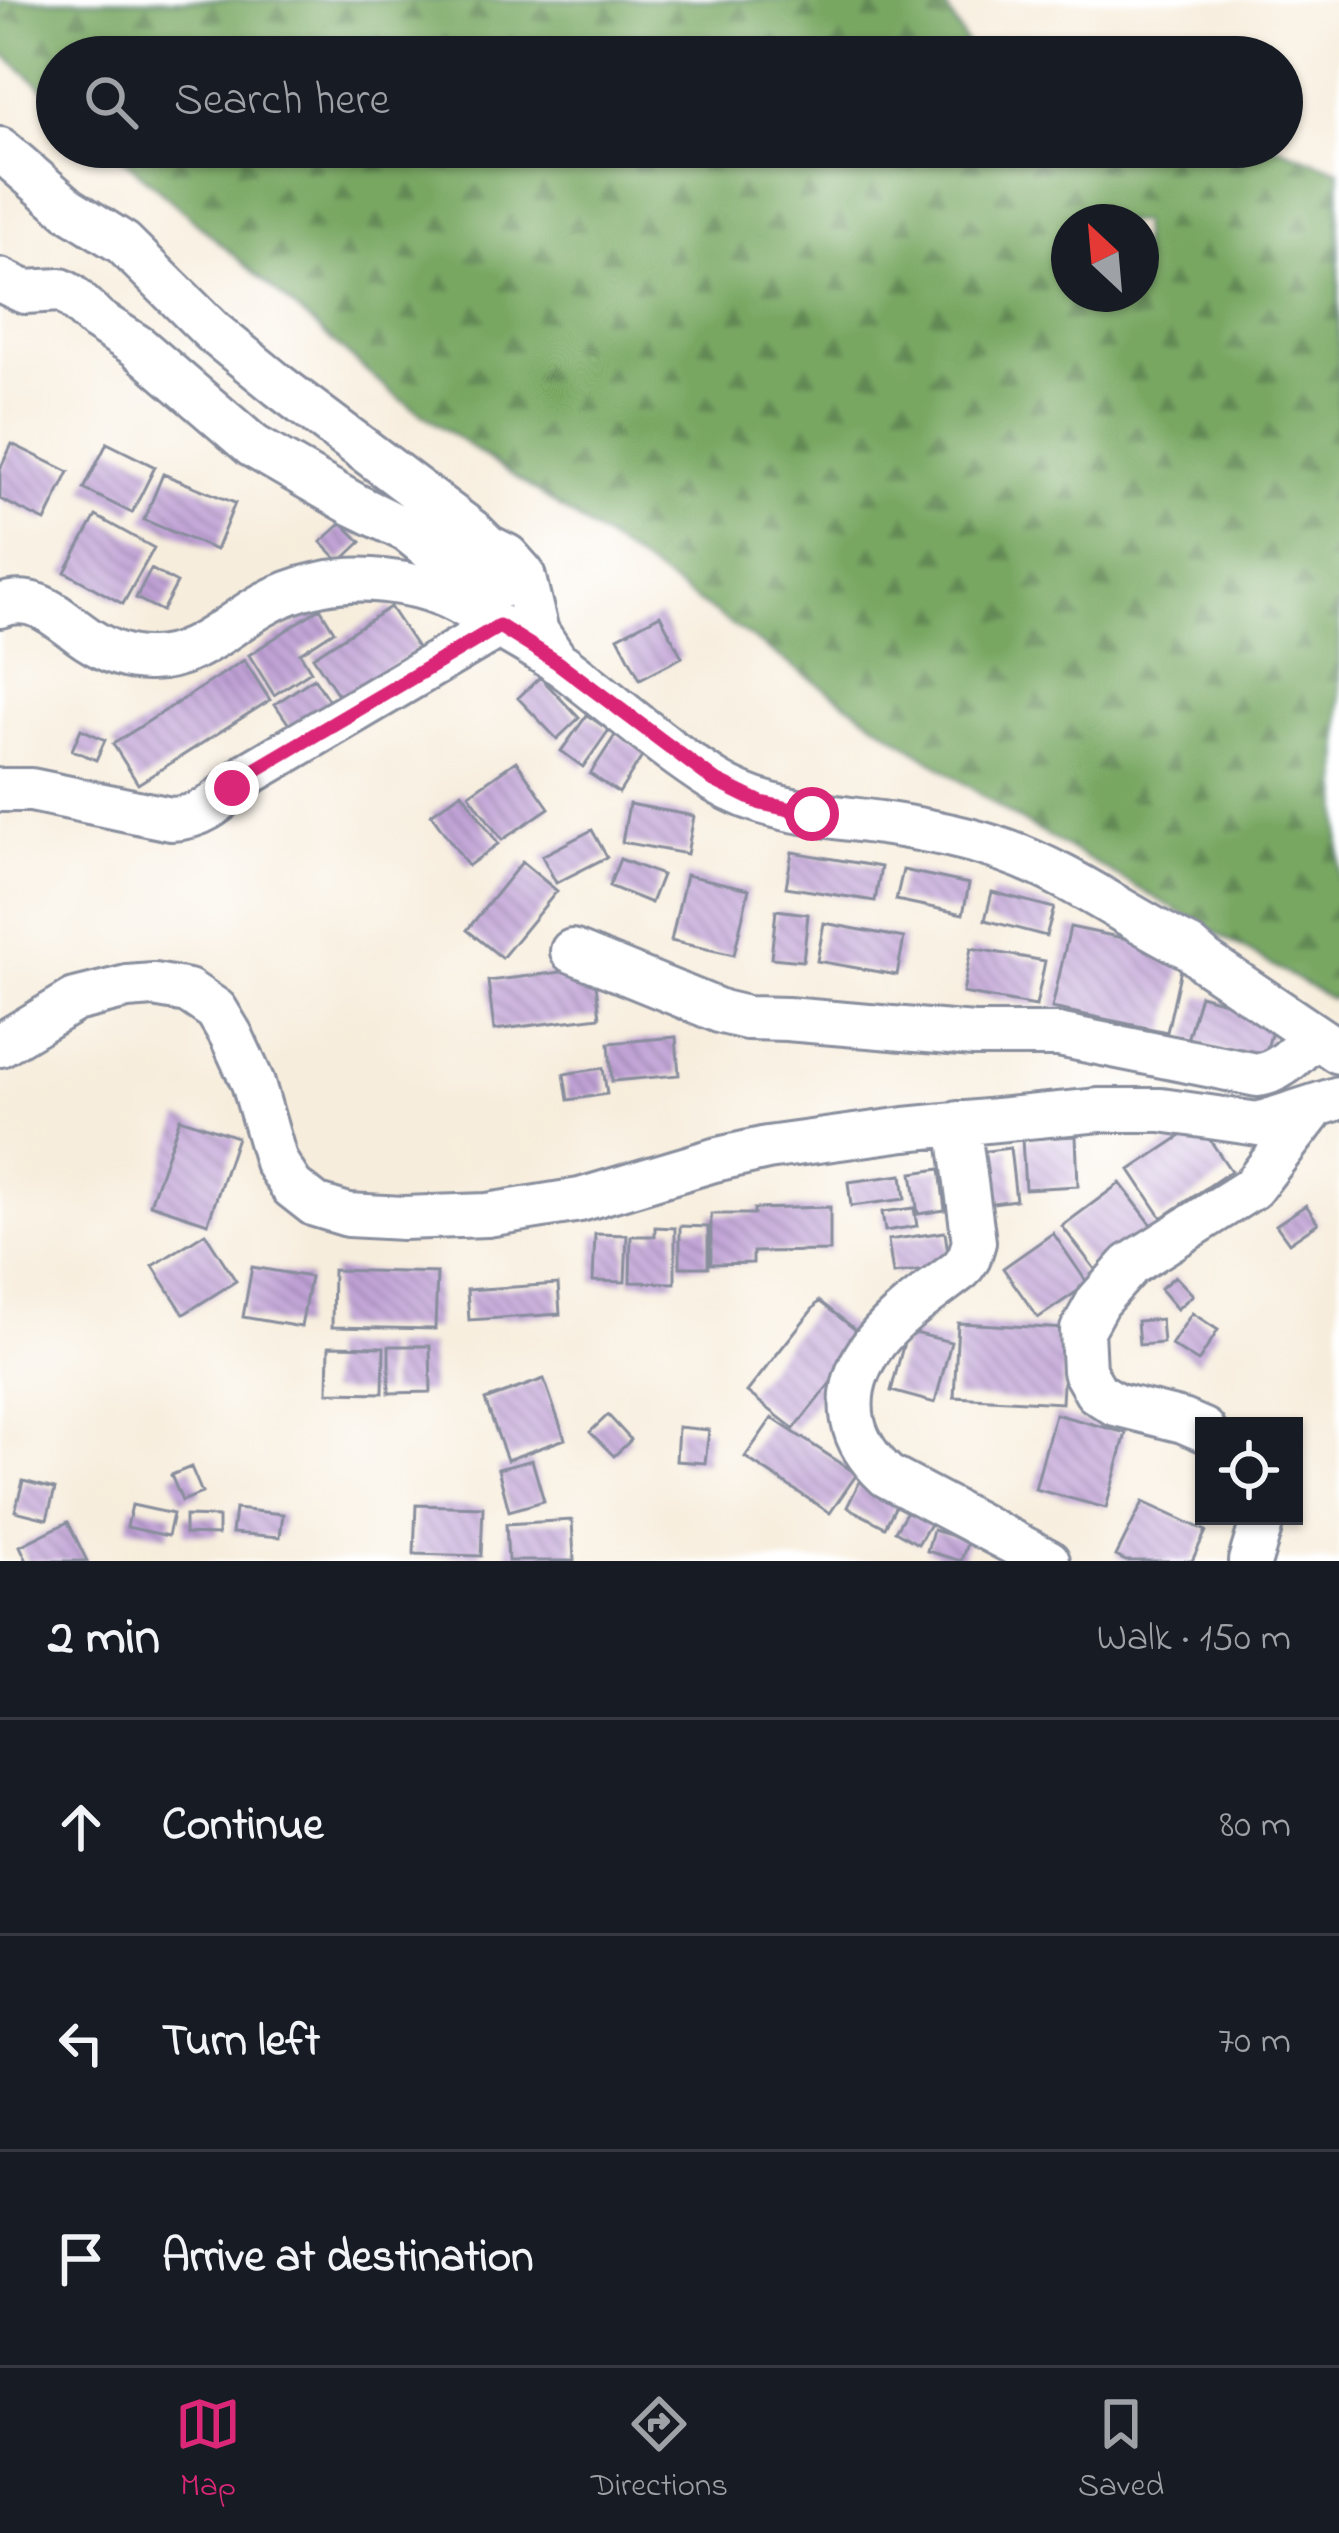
<!DOCTYPE html>
<meta charset="utf-8">
<style>
:root{--surface:#171b24;--page:#20242c;--text:#f1f3f6;--muted:#9ea1a6;--line:#363941;--accent:#db2777}
body{margin:0;font-family:"Indie Flower",sans-serif;background:var(--page);color:var(--text)}
.controls{position:absolute;right:36px;bottom:36px;display:grid;overflow:hidden;border-radius:0px;box-shadow:0 3px 9px #0004}
.controls button{width:108px;height:108px;display:grid;place-items:center;padding:0;border:0;border-bottom:3px solid var(--line);background:var(--surface);color:var(--text);font:60px sans-serif}
.compass{position:absolute;left:1051px;top:204px;width:108px;height:108px;border-radius:50%;background:var(--surface);box-shadow:0 3px 9px #0004;rotate:334deg}
.stop{position:absolute;width:36px;height:36px;margin:-27px;border:9px solid #db2777;border-radius:50%;background:#fff}
.stop.end{background:#db2777;border-color:#fff;box-shadow:0 3px 12px #0008}
.list{margin:0;padding:0;list-style:none}
h2{display:flex;justify-content:space-between;align-items:center;height:156px;margin:0;padding:0 48px;font-size:51px}
h2 small{font-size:39px;font-weight:400;color:var(--muted)}
.list li{display:grid;grid-template-columns:78px 1fr auto;gap:36px;align-items:center;box-sizing:border-box;height:216px;padding:0 48px;border-top:3px solid var(--line)}
.list b{display:block;font-size:45px;white-space:nowrap}
.list em{font-size:39px;font-style:normal;color:var(--muted)}
.icon{flex:none;width:66px;height:66px;fill:none;stroke:currentColor;stroke-width:2;stroke-linecap:round;stroke-linejoin:round}
.map{position:relative;flex:none;width:1339px;height:1561px;overflow:hidden}
.search{position:absolute;background:var(--surface);box-shadow:0 3px 9px #0004;left:36px;right:36px;top:36px;height:132px;display:flex;align-items:center;gap:30px;box-sizing:border-box;padding:0 42px;border-radius:66px;color:var(--muted);font-size:45px}
.sheet{height:804px;background:var(--surface)}
nav{display:flex;justify-content:space-around;align-items:center;box-sizing:border-box;height:168px;border-top:3px solid var(--line);background:var(--surface);font-size:33px;color:var(--muted)}
nav a{display:grid;justify-items:center;gap:6px}
nav .on{color:var(--accent)}
.map>svg:first-child{display:block}
.forest{fill:url(#forest-firs);stroke:#4a6b60;stroke-width:3;fill-rule:evenodd}
.building{fill:url(#building-back-hatch)}
.lines{fill:none;stroke-linecap:round;stroke-linejoin:round}
.minor-casing{stroke:#898e9d;stroke-width:48}
.minor{stroke:#fff;stroke-width:42}
.route{stroke:#db2777;stroke-width:15}
</style>
<div class="map">
<svg width="1339" height="1561" viewBox="0 0 1339 1561">
<defs>
<pattern id="forest-firs" width="22" height="20" patternUnits="userSpaceOnUse" patternTransform="scale(3)"><rect width="22" height="20" fill="#78a762"/><path d="M5 1l3.5 6h-7zM16 11l3.5 6h-7z" fill="#628854"/></pattern>
<pattern id="building-back-hatch" width="6" height="6" patternUnits="userSpaceOnUse" patternTransform="scale(3)"><rect width="6" height="6" fill="#c0a1d5"/><path d="M-1 5l2 2M0 0l6 6M5-1l2 2" fill="none" stroke="#9b84b0"/></pattern>
</defs>
<rect width="100%" height="100%" fill="#fff"/>
<filter id="ink" filterUnits="userSpaceOnUse"><feTurbulence type="fractalNoise" baseFrequency=".00833" numOctaves="2"/><feDisplacementMap in="SourceGraphic" scale="24" xChannelSelector="R" yChannelSelector="G"/><feConvolveMatrix kernelMatrix="1 2 1 2 8 2 1 2 1" color-interpolation-filters="sRGB"/></filter>
<filter id="wash" filterUnits="userSpaceOnUse"><feTurbulence type="fractalNoise" baseFrequency=".004" numOctaves="4" result="noise"/><feDisplacementMap in="SourceGraphic" scale="48" xChannelSelector="R" yChannelSelector="G"/><feGaussianBlur stdDeviation="2.7" result="paint"/><feColorMatrix in="noise" values="0 0 0 0 0 0 0 0 0 0 0 0 0 0 0 0 0 1.4 0 .05"/><feComposite in="paint" operator="in"/></filter>
<g filter="url(#wash)">
<rect width="100%" height="100%" fill="#f7eddc"/>
<path class="forest" d="M0 0H942L974 57H57V100L0 51Z
M110 147H1278L1339 170V996L1331 999 1011 815 393 394ZM1069 222H1141V294H1069Z"/>
<g id="blocks">
<path class="building" d="M107 443 155 467 132 513 84 489Z
M12 444 69 472 45 521 0 499V469Z
M163 474 235 503 216 550 144 520Z
M96 516 154 548 123 604 65 572Z
M342 523 361 542 340 562 321 542Z
M151 569 177 583 162 611 136 598Z
M390 607 418 649 341 699 313 657Z
M320 608 334 631 300 653 311 671 274 695 249 655Z
M660 615 682 657 640 679 618 637Z
M244 660 270 700 138 784 113 744Z
M540 677 579 718 557 739 518 698Z
M314 678 333 707 294 732 275 704Z
M587 715 609 730 583 767 561 751Z
M81 729 105 740 96 760 72 750Z
M616 734 645 752 619 793 590 774Z
M516 761 549 808 502 840 469 794Z
M462 792 498 844 468 866 431 814Z
M629 804 694 816 687 854 622 842Z
M592 830 607 857 556 883 542 856Z
M792 852 881 867 875 901 786 887Z
M620 859 662 875 651 903 609 886Z
M522 862 557 891 502 958 467 930Z
M903 870 969 884 963 914 896 900Z
M686 875 749 889 734 955 671 941Z
M992 892 1054 908 1046 936 985 920Z
M776 910 808 914 803 961 771 958Z
M824 923 904 938 897 975 817 961Z
M1070 927 1185 951 1167 1032 1052 1008Z
M971 948 1045 961 1036 1006 963 993Z
M594 968 600 1017 494 1030 488 981Z
M1200 995 1276 1017 1263 1062 1187 1040Z
M676 1037 679 1075 612 1081 609 1043Z
M603 1068 607 1094 568 1100 564 1074Z
M180 1118 237 1137 208 1223 150 1204Z
M1199 1124 1231 1171 1162 1218 1130 1170Z
M1076 1136 1078 1186 1025 1189 1022 1139Z
M1010 1148 1016 1200 985 1204 979 1152Z
M940 1169 945 1210 918 1214 912 1173Z
M902 1175 905 1199 851 1206 848 1182Z
M1120 1183 1158 1233 1100 1276 1062 1226Z
M1306 1205 1318 1223 1289 1243 1276 1225Z
M830 1207V1251L753 1252V1263L711 1264V1214H754V1209Z
M914 1208 917 1226 885 1231 882 1212Z
M680 1226 708 1227V1267H680Z
M655 1227 675 1228V1283L630 1282 631 1236H655Z
M945 1232 950 1267 893 1274 888 1240Z
M205 1233 236 1281 184 1314 153 1266Z
M1053 1233 1088 1284 1038 1318 1003 1268Z
M595 1234 627 1235 625 1282 593 1281Z
M252 1267 310 1277 301 1327 243 1317Z
M333 1270 437 1273 435 1329 332 1327Z
M1175 1276 1193 1295 1177 1309 1160 1289Z
M558 1284 560 1314 469 1320 467 1290Z
M819 1301 866 1338 794 1429 747 1392Z
M1192 1313 1218 1330 1198 1362 1171 1345Z
M1161 1319 1163 1343 1139 1345 1137 1321Z
M958 1323 1066 1329 1062 1403 954 1397Z
M907 1331 951 1342 935 1403 891 1391Z
M329 1346 384 1347 383 1393 328 1392Z
M389 1346H430L431 1392 389 1393Z
M544 1379 565 1439 507 1460 485 1400Z
M1055 1414 1126 1433 1106 1508 1035 1489Z
M608 1415 631 1440 614 1456 590 1432Z
M772 1418 857 1474 830 1513 745 1457Z
M678 1427 709 1430 705 1463 676 1461Z
M532 1460 544 1501 509 1511 498 1469Z
M191 1467 202 1493 182 1501 171 1475Z
M23 1481 55 1489 47 1519 15 1511Z
M860 1481 899 1500 885 1527 847 1507Z
M1143 1502 1206 1531 1192 1561H1126L1116 1556Z
M132 1505 173 1514 168 1536 127 1527Z
M416 1505 483 1507 481 1556 414 1554Z
M235 1509 283 1514 280 1537 232 1533Z
M907 1511 930 1524 918 1544 895 1531Z
M185 1516 218 1517V1535L185 1534Z
M572 1520 574 1561H508L506 1524Z
M68 1522 87 1561H27L20 1546Z
M933 1530 968 1540 961 1561 927 1551Z"/>
</g>
</g>
<g filter="url(#ink)">
<use href="#blocks" fill-opacity="0" stroke="#898e9d" stroke-width="3"/>
<g class="lines">
<defs>
<path id="minor" d="M0 149 69 209 123 243 213 332 279 386 473 532 487 546 507 556 523 574 537 632 557 662
M0 280 25 292 61 290 70 295 97 320 137 346 253 446 355 505 408 531 456 570 496 589
M0 606C38 592 59 620 88 639 105 650 127 659 147 659 191 661 225 627 261 606 297 585 342 576 384 581 434 586 458 600 500 627 521 639 543 651 562 665 613 703 661 747 715 781 765 812 823 815 881 823 922 829 966 837 1005 851 1071 874 1128 918 1190 948L1206 962 1339 1052
M0 790H31L171 819C208 818 223 796 250 773L499 626
M572 951 722 1012 747 1018 787 1019 974 1035H1058L1257 1075C1281 1073 1298 1051 1315 1036
M0 1045 75 1000 127 987 154 985 188 991 216 1010 231 1035 253 1083 276 1162 292 1187 315 1205 348 1215 403 1218 487 1215 580 1200 714 1160 767 1148 905 1129 1100 1110H1161L1258 1124 1339 1098
M958 1123 974 1242 969 1258 961 1269C912 1307 840 1349 853 1421 857 1442 871 1461 887 1476L1048 1561
M1204 1430 1183 1421 1115 1404 1096 1392 1084 1371 1082 1330 1098 1301 1130 1265 1252 1188 1314 1108
M1250 1561 1260 1528 1261 1516"/>
</defs>
<use href="#minor" class="minor-casing"/>
<use href="#minor" class="minor"/>
</g>
</g>
<g class="lines" filter="url(#ink)">
<path class="route" d="M232 788 250 773 499 626 557 662 714 780 761 803 812 814"/>
</g>
</svg>
<div class="controls">
<button><svg class="icon" aria-label="locate" viewBox="0 0 24 24"><circle cx="12" cy="12" r="6"/><path d="M12 2v4M12 18v4M2 12h4M18 12h4"/></svg></button>
</div>
<svg class="compass" viewBox="-18 -18 36 36"><path d="M0-13l5 13h-10z" fill="#e53935"/><path d="M0 13l5-13h-10z" fill="#9ea1a6"/></svg>
<div class="stop" style="left:812px;top:814px"></div>
<div class="stop end" style="left:232px;top:788px"></div>
<div class="search"><svg class="icon" aria-label="search" viewBox="0 0 24 24"><circle cx="10" cy="10" r="6"/><path d="M15 15l6 6"/></svg>Search here</div>
</div>
<section class="sheet">
<h2>2 min<small>Walk · 150 m</small></h2>
<ul class="list">
<li><svg class="icon" aria-label="ahead" viewBox="0 0 24 24"><path d="M12 20V5M6 11l6-6 6 6"/></svg><div><b>Continue</b></div><em>80 m</em></li>
<li><svg class="icon" aria-label="left" viewBox="0 0 24 24"><path d="M17 20v-9H6M10 6l-5 5 5 5"/></svg><div><b>Turn left</b></div><em>70 m</em></li>
<li><svg class="icon" aria-label="arrive" viewBox="0 0 24 24"><path d="M6 21V4h12l-3 4 3 4H6"/></svg><div><b>Arrive at destination</b></div></li>
</ul>
</section>
<nav>
<a class="on"><svg class="icon" aria-label="map" viewBox="0 0 24 24"><path d="M3 6l6-2 6 2 6-2v14l-6 2-6-2-6 2zM9 4v14M15 6v14"/></svg>Map</a>
<a><svg class="icon" aria-label="directions" viewBox="0 0 24 24"><path d="M12 3l9 9-9 9-9-9zM9 14v-3h6M13 9l2 2-2 2"/></svg>Directions</a>
<a><svg class="icon" aria-label="saved" viewBox="0 0 24 24"><path d="M7 4h10v16l-5-4-5 4z"/></svg>Saved</a>
</nav>
